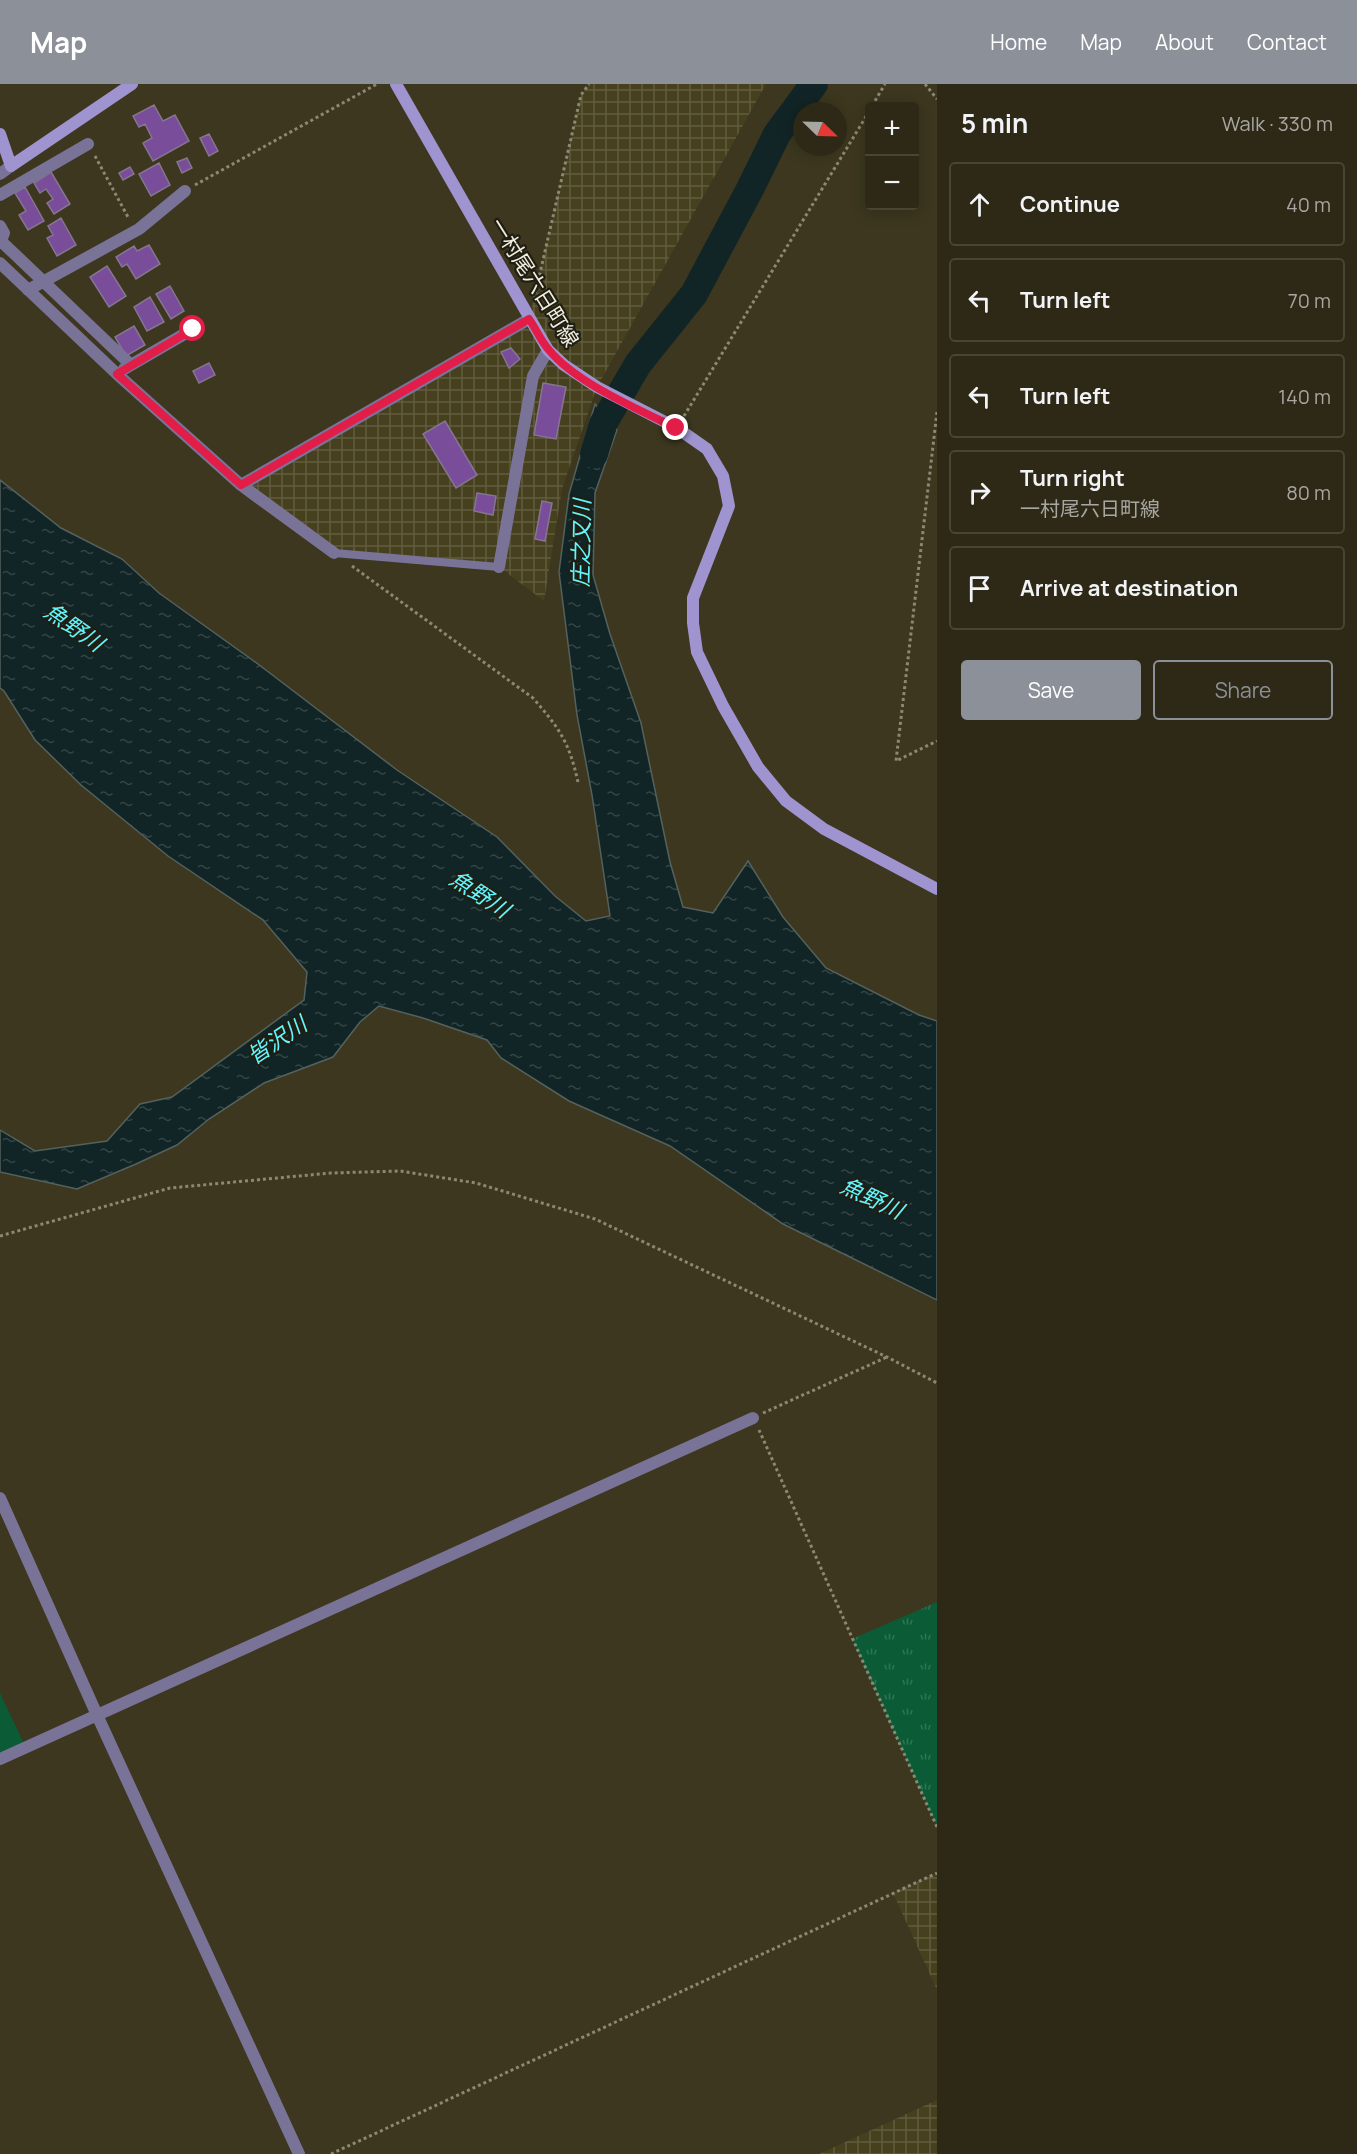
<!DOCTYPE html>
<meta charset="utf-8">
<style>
:root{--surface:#2d2916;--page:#393523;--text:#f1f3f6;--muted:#a7a6a1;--line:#484535;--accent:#8c9099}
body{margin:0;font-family:Manrope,"Noto Sans JP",sans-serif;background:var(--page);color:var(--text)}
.controls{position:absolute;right:18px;top:18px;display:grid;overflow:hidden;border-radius:6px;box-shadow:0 3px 15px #0003}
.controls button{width:54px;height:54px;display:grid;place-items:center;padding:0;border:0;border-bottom:2px solid var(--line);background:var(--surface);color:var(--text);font:30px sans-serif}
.compass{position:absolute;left:793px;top:18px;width:54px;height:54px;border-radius:50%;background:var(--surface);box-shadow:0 3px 15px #0003;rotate:113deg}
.stop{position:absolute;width:18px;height:18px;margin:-14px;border:4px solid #e11d48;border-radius:50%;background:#fff}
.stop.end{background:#e11d48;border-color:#fff;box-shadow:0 2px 6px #0008}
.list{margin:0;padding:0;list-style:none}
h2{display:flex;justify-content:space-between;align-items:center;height:78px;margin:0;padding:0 24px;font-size:26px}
h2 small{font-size:20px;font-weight:400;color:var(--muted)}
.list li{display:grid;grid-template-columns:39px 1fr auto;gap:18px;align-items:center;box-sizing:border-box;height:84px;margin:0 12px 12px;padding:0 12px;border:2px solid var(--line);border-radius:6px}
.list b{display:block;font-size:22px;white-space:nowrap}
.list p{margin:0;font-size:20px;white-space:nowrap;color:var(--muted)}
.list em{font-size:20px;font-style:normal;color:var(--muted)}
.actions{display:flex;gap:12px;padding:18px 24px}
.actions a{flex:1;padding:14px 0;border:2px solid var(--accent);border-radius:6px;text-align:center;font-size:21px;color:var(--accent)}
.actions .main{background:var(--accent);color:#fff}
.icon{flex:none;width:33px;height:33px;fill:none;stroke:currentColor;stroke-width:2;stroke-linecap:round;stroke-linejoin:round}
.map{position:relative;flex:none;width:937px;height:2070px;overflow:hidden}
header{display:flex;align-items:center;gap:36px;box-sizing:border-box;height:84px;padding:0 30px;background:var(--accent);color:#fff}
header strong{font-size:28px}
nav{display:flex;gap:33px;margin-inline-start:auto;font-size:21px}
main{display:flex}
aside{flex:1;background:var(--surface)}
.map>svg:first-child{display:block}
.industrial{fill:url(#industrial-grid)}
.green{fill:#0b5c36}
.park{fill:url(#park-tufts)}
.water{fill:url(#water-ripples);stroke:#55615d;stroke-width:1.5}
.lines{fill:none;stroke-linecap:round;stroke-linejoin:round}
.river{stroke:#122526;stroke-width:28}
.building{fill:#794d9a;stroke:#84768f;stroke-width:1.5}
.path{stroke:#8c8874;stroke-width:3;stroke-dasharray:3 3;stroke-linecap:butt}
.service{stroke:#7a7398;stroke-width:8}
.minor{stroke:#7a7398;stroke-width:12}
.tertiary{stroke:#7a7398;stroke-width:12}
.secondary{stroke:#9f94cf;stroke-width:12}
.route{stroke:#e11d48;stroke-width:8}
.labels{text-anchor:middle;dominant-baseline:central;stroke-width:4.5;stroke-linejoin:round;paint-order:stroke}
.street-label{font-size:21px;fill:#f0eede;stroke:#201e13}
.water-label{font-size:22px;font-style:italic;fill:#61f5fd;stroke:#201e13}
</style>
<header>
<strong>Map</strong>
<nav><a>Home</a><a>Map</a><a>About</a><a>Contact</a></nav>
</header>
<main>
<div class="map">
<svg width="937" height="2070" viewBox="0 0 937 2070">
<defs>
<pattern id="industrial-grid" width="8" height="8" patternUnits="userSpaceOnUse" patternTransform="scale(1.5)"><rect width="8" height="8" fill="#46401e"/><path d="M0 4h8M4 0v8" fill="none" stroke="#615c3e"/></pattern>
<pattern id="park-tufts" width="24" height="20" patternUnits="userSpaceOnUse" patternTransform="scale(1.5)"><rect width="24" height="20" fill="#0b5c36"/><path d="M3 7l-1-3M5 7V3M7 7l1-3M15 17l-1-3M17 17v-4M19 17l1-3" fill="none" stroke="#2f7453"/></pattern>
<pattern id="water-ripples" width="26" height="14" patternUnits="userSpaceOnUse" patternTransform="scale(1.5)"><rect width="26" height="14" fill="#122526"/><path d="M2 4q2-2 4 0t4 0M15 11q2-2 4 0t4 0" fill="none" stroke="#354545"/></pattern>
</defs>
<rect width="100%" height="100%" fill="#3c371e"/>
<path class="industrial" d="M589 0H766L597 303 562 405 544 517 499 483 334 469 241 401 529 235 581 11Z
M937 1789V1906L893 1809Z
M937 2016V2070H819Z"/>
<path class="green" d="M0 1609 26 1664 0 1675Z"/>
<path class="park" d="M937 1518V1743L852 1555Z"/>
<path class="water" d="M595 320 617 346 595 409 593 491 610 550 641 639 670 778 683 823 713 829 748 777 783 833 826 884 919 931 937 937V1216L783 1140 670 1062 569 1017 501 974 487 956 423 934 379 922 360 938 333 973 264 999 209 1035 177 1061 136 1080 77 1105 0 1088V1046L35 1067 107 1057 140 1020 172 1013 304 916 307 888 263 836 168 772 81 701 35 656 4 607 0 604V396L61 444 122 475 159 509 258 580 397 686 497 753 555 812 586 837 610 832 592 711 577 631 559 488 569 410Z"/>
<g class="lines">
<path class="river" d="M594 370 603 340 638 280 694 210 750 105 777 50 814 0"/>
</g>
<path class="building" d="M154 21 163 37 175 31 189 57 153 77 143 59 152 54 145 40 139 43 133 32Z
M209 50 218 67 209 72 200 54Z
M187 74 192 84 182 89 177 78Z
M159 79 170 101 151 112 139 90Z
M130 83 134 90 123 96 119 89Z
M51 88 70 120 54 130 47 119 53 115 46 105 40 109 34 99Z
M25 103 44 137 28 146 19 131 26 127 15 109Z
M61 134 76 161 57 172 47 154 53 151 48 142Z
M149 161 160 180 136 195 127 180 122 183 116 173 134 162 137 167Z
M107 182 126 212 109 223 90 193Z
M170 202 184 227 171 235 156 210Z
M150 213 164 238 147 247 134 223Z
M134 242 145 261 126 272 115 253Z
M511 264 520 275 509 284 501 268Z
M209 279 215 291 199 299 193 287Z
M543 299 566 303 556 355 534 351Z
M445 337 477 391 456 404 423 350Z
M477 409 496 412 493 431 474 427Z
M542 417 552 419 545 457 535 455Z"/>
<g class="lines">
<path class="path" d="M925 0 937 15
M872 22 885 0
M95 72 129 135
M195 101 377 0
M534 215 581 11 589 0
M937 328 896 677 937 657
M684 332 870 26
M352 482 533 614C560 645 569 658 578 698
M0 1152 170 1104 331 1089 400 1087 476 1099 595 1135 887 1273 937 1299
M763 1329 887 1273
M759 1346 937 1743
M331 2070 937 1789"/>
<path class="service" d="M334 469 499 483"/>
<path class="minor" d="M0 111 88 60
M0 142 4 149 0 159
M2 158 131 281
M0 179 117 290 241 401 334 469
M28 206 139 145 185 107
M124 285 193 245
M241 401 529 235
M499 483 533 292 548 266
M0 1414 97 1631 299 2070
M0 1675 753 1334"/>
<path class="tertiary" d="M0 90 11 82"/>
<path class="secondary" d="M396 0 548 266 564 281 597 303 677 344 707 365 723 392 729 422 693 514V539L697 568 723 622 758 683 786 717 824 745 937 805
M0 50 11 82 132 0"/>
</g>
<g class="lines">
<path class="route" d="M193 245 117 290 241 401 529 235C536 245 541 257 549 266 576 299 638 325 676 344"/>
</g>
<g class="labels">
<g class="street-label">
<text transform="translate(535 198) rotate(58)">一村尾六日町線</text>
</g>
<g class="water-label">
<text transform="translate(581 459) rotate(-89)">庄之又川</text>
<text transform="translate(74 543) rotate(35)">魚野川</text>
<text transform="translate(480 810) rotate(33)">魚野川</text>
<text transform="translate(277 956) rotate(-34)">皆沢川</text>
<text transform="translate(872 1114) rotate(25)">魚野川</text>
</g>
</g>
</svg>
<div class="controls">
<button>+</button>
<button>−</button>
</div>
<svg class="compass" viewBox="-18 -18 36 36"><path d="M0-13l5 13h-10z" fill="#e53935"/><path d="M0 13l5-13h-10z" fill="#a7a6a1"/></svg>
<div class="stop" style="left:193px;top:245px"></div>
<div class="stop end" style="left:676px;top:344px"></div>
</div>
<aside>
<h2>5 min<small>Walk · 330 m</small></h2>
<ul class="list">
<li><svg class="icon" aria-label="ahead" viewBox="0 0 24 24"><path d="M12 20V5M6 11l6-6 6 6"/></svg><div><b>Continue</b></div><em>40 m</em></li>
<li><svg class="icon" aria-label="left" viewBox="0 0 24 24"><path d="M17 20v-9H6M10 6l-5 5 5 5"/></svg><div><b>Turn left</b></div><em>70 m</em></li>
<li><svg class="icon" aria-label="left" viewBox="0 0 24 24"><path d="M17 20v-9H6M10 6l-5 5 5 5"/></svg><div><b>Turn left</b></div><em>140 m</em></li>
<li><svg class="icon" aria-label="right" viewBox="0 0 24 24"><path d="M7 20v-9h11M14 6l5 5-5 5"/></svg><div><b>Turn right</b><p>一村尾六日町線</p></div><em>80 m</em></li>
<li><svg class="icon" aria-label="arrive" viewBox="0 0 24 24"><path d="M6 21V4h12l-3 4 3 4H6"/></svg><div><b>Arrive at destination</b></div></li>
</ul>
<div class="actions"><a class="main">Save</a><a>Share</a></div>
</aside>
</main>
